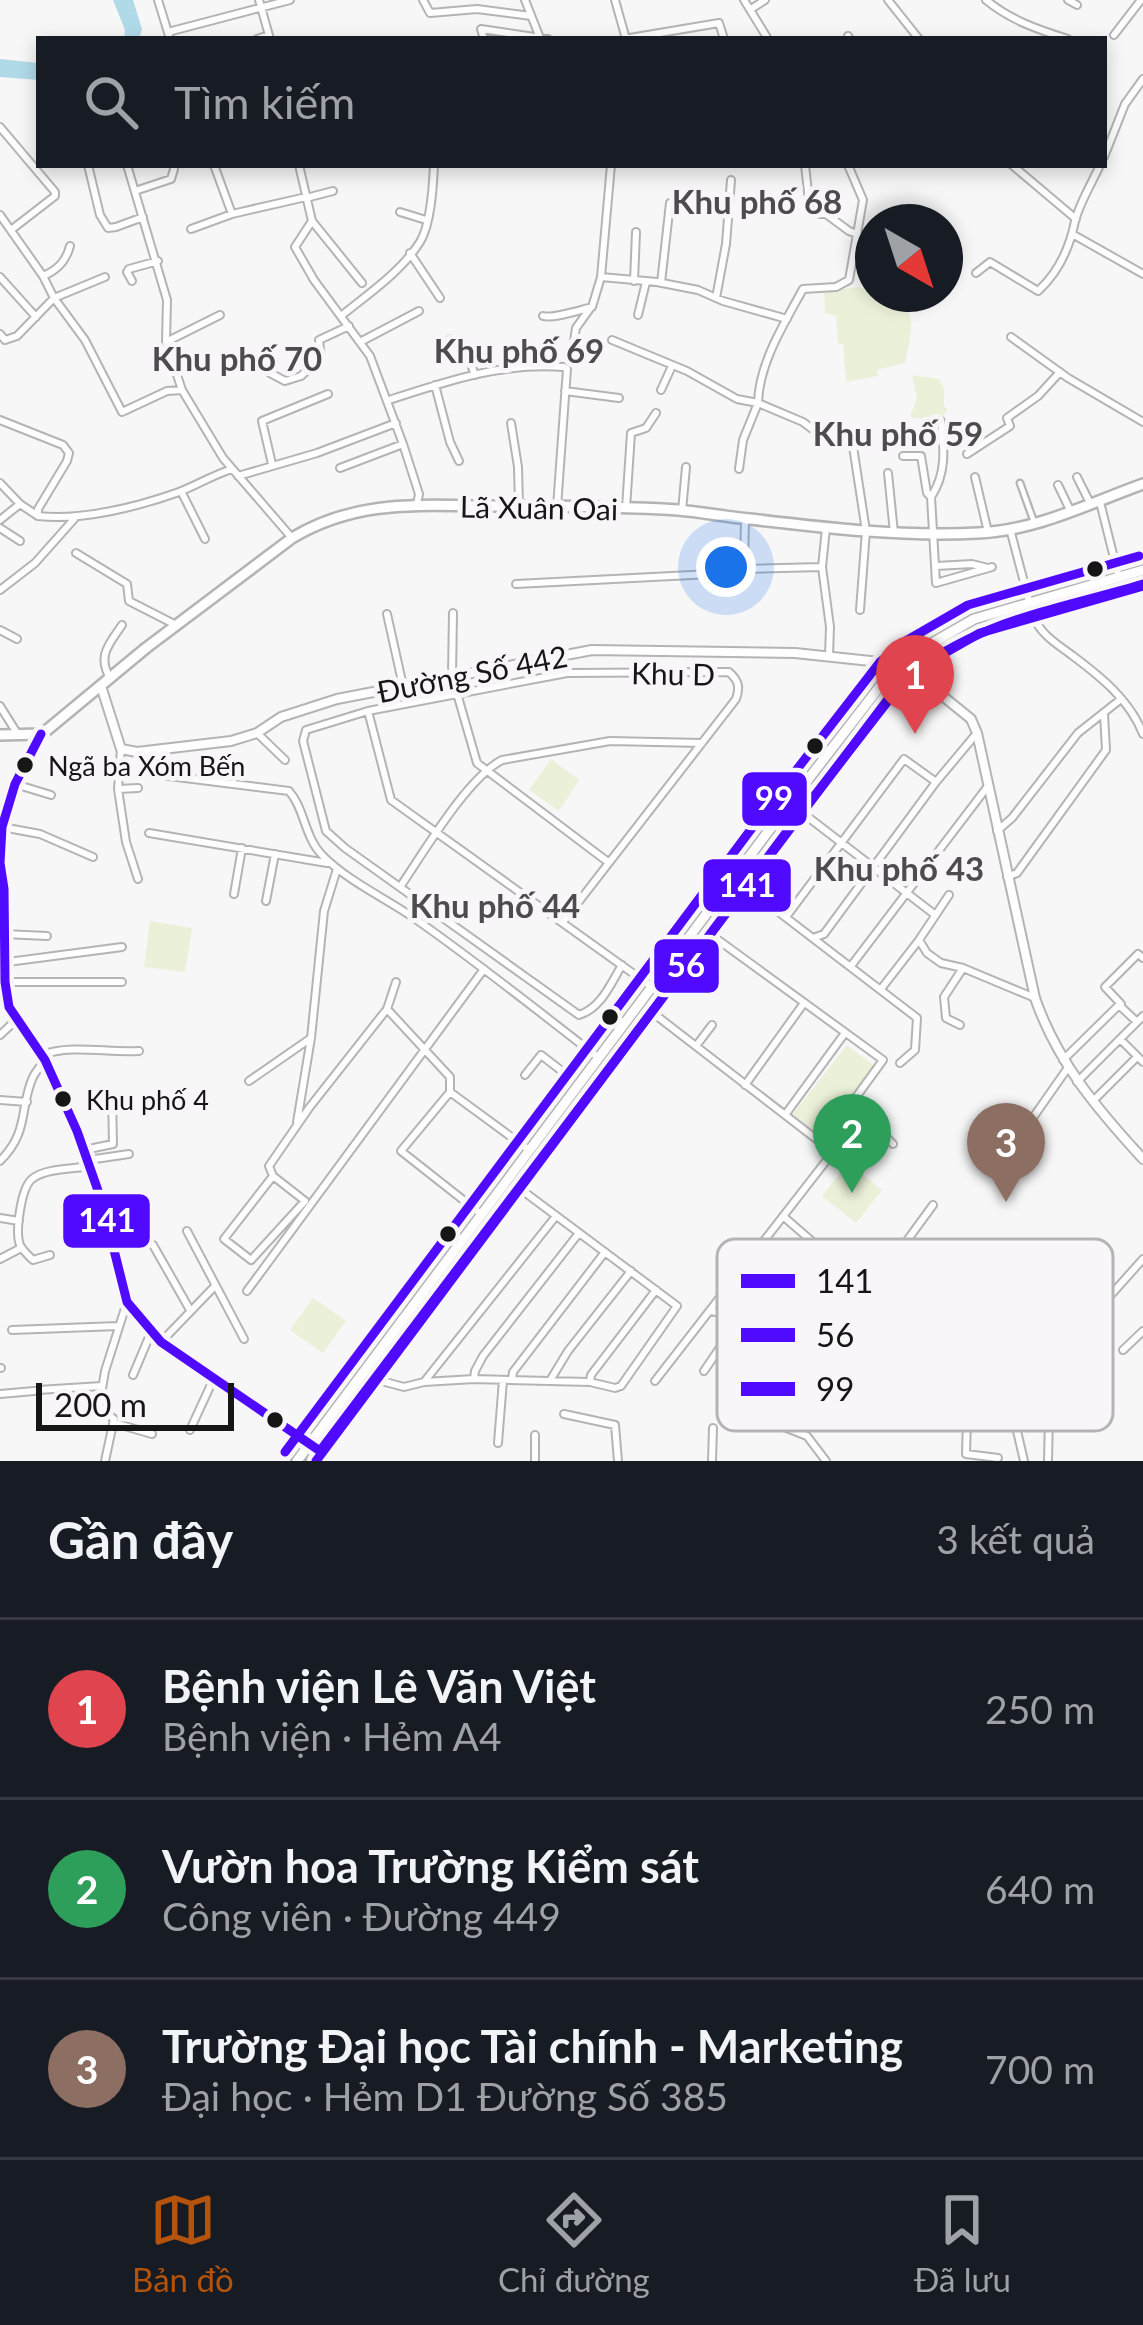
<!DOCTYPE html>
<html lang="vi">
<meta charset="utf-8">
<style>
:root{--surface:#171b24;--page:#20242c;--text:#f1f3f6;--muted:#9ea1a6;--line:#363941;--accent:#b45309}
body{margin:0;font-family:Lato,sans-serif;background:var(--page);color:var(--text)}
.compass{position:absolute;left:855px;top:204px;width:108px;height:108px;border-radius:50%;background:var(--surface);box-shadow:0 6px 18px #0003;rotate:141deg}
.scale{position:absolute;left:36px;bottom:30px;width:198px;box-sizing:border-box;padding-left:12px;border:6px solid #171617;border-top:0;font-size:33px;line-height:42px;white-space:nowrap;color:#171617;-webkit-text-stroke:9px #f9f6f9;paint-order:stroke}
.you{position:absolute;left:726px;top:567px;width:42px;height:42px;margin:-30px;border:9px solid #fff;border-radius:50%;background:#1a73e8;box-shadow:0 0 0 18px #1a73e833}
.badge{display:grid;place-items:center;width:78px;height:78px;border-radius:50%;background:var(--accent);color:#fff;font-size:39px;font-weight:700}
.pin{position:absolute;translate:-50% -99px;filter:drop-shadow(0 3px 6px #0008)}
.pin::after{content:'';position:absolute;top:63px;width:42px;height:36px;background:inherit;clip-path:polygon(0 0,100% 0,50% 100%)}
.list{margin:0;padding:0;list-style:none}
h2{display:flex;justify-content:space-between;align-items:center;height:156px;margin:0;padding:0 48px;font-size:51px}
h2 small{font-size:39px;font-weight:400;color:var(--muted)}
.list li{display:grid;grid-template-columns:78px 1fr auto;gap:36px;align-items:center;box-sizing:border-box;height:180px;padding:0 48px;border-top:3px solid var(--line)}
.list b{display:block;font-size:45px;white-space:nowrap}
.list p{margin:0;font-size:39px;white-space:nowrap;color:var(--muted)}
.list em{font-size:39px;font-style:normal;color:var(--muted)}
.icon{flex:none;width:66px;height:66px;fill:none;stroke:currentColor;stroke-width:2;stroke-linecap:round;stroke-linejoin:round}
.map{position:relative;flex:none;width:1143px;height:1461px;overflow:hidden}
.search{position:absolute;background:var(--surface);box-shadow:0 6px 18px #0003;left:36px;right:36px;top:36px;height:132px;display:flex;align-items:center;gap:30px;box-sizing:border-box;padding:0 42px;border-radius:0px;color:var(--muted);font-size:45px}
.sheet{height:696px;background:var(--surface)}
nav{display:flex;justify-content:space-around;align-items:center;box-sizing:border-box;height:168px;border-top:3px solid var(--line);background:var(--surface);font-size:33px;color:var(--muted)}
nav a{display:grid;justify-items:center;gap:6px}
nav .on{color:var(--accent)}
.map>svg:first-child{display:block}
.green{fill:#ebf0d9}
.water{fill:#b1dae9}
.lines{fill:none;stroke-linecap:round;stroke-linejoin:round}
.pedestrian-casing{stroke:#b5b4b5;stroke-width:9}
.minor-casing{stroke:#b5b4b5;stroke-width:10}
.tertiary-casing{stroke:#b5b4b5;stroke-width:12}
.secondary-casing{stroke:#b5b4b5;stroke-width:14}
.pedestrian{stroke:#fefefe;stroke-width:4.5}
.minor{stroke:#fefefe;stroke-width:6}
.tertiary{stroke:#fefefe;stroke-width:8}
.secondary{stroke:#fefefe;stroke-width:9}
.bus-1-casing{stroke:#f9f6f9;stroke-width:18}
.bus-2-casing{stroke:#f9f6f9;stroke-width:18}
.bus-3-casing{stroke:#f9f6f9;stroke-width:18}
.bus-1{stroke:#4f0aff;stroke-width:9}
.bus-2{stroke:#4f0aff;stroke-width:9}
.bus-3{stroke:#4f0aff;stroke-width:9}
.bus-dot{fill:#171617;stroke:#f9f6f9;stroke-width:4.5}
.labels{text-anchor:middle;dominant-baseline:central;stroke-width:10;stroke-linejoin:round;paint-order:stroke}
.bus-label{font-size:27px;fill:#171617;stroke:#f9f6f9;text-anchor:start}
.street-label{font-size:30px;fill:#171617;stroke:#f9f6f9}
.neighbourhood-label{font-size:33px;font-weight:bold;fill:#4e4b4e;stroke:#f9f6f9}
.key{fill:#f9f6f9;stroke:#b5b3b5;stroke-width:3}
.key-label{font-size:33px;fill:#171617}
.line-badge{stroke:#f9f6f9;stroke-width:4.5}
.badge-label{font-size:33px;text-anchor:middle;font-weight:bold;fill:#fff}
</style>
<div class="map">
<svg width="1143" height="1461" viewBox="0 0 1143 1461">
<rect width="100%" height="100%" fill="#f8f7f8"/>
<path class="green" d="M860 287C872 297 884 293 897 300 920 312 909 342 905 363L877 370 878 376 846 382 843 344H838L836 316 825 313 824 291Z
M912 375 939 379 944 389V407L948 408 942 419 929 420 910 417 917 398Z
M551 759 579 780 559 811 529 790Z
M150 921 192 928 185 972 144 967Z
M847 1045 877 1068 823 1137 793 1114Z
M848 1163 882 1190 856 1223 822 1196Z
M313 1298 346 1321 323 1353 290 1330Z"/>
<path class="water" d="M113 0H133L142 29 139 39H124L125 30Z
M0 59 39 63V80L0 77Z"/>
<g class="lines">
<defs>
<path id="pedestrian" d="M1020 483 1034 522"/>
<path id="minor" d="M158 0 170 39
M259 0 270 39
M423 0 430 13 477 9 531 16
M525 0 540 38
M615 0 626 39
M744 0 768 39
M888 0 919 39
M986 0C1010 20 1039 30 1068 39
M1068 0 1077 5
M751 9 765 0
M168 32 290 0
M1114 35 1141 0
M848 36 850 39
M257 39 269 35
M484 39 481 29 548 39
M624 39 719 23 724 39
M0 127 55 192V196L11 230
M1104 157 1125 104 1143 79
M88 165 100 215 108 228 116 227 143 217
M127 165 167 300 166 342 182 390 223 458 292 538
M214 165 232 214
M299 165 312 221 295 247 314 280 370 356 403 444 419 494 417 504
M611 165 601 277 657 282 698 290 723 301 787 319
M805 165 810 210 818 214H826L849 231 873 240
M848 165 863 200 849 280 836 287 803 289C784 324 759 363 758 403L803 422 823 437 852 440 866 531 860 610
M1012 165 1076 219
M135 191 171 179 174 169
M306 198 333 191
M400 212 426 220
M0 215 43 276 54 298 105 277
M312 221 362 283
M191 229 232 214 306 197
M1074 235 1143 274
M410 253 440 298
M976 273 990 262 1038 291C1059 272 1070 246 1075 221 1080 202 1092 183 1100 165
M43 276C58 270 66 261 70 246
M0 277 36 317
M132 281 127 272 129 269 158 261
M634 281 636 232
M661 283 670 203
M716 298 726 244 731 180
M638 315 646 282
M341 316C368 294 401 272 420 242 431 224 433 187 434 165
M543 316C553 319 580 310 592 307L601 277
M0 334 5 340 17 336 54 298 85 340 122 412 167 391 182 390
M1011 337 1068 378 1143 422
M612 340 687 371 737 399 758 403 743 440 739 469
M574 341 576 328 589 310
M166 342 220 315
M360 342 419 311
M439 348 451 339 462 341 475 375
M265 363 270 373 285 381 301 376 321 357 319 340 349 326
M435 385 450 442 459 461
M661 390 672 366
M565 391 619 398
M389 400C447 381 502 362 564 367L567 369 557 507
M0 420 63 445 69 453 67 461 38 509V516C81 521 137 507 179 492 197 485 213 475 232 469
M511 423 518 467 519 506
M967 454 1010 426 1007 418 1038 396 1060 372
M903 456H921L927 493 931 497 936 583 992 567
M272 464 262 421 328 394
M340 468 403 444
M888 473 894 533
M238 476 317 453 396 423
M975 477 988 532
M1077 477 1091 505
M0 483 20 504 38 516
M1058 485 1071 512
M181 491 205 539
M931 497C947 473 944 448 941 421
M1100 502 1119 578
M626 508 631 433 646 428 656 413
M682 511 686 467
M0 520 20 504
M0 528 20 541
M826 528 822 567 830 627 829 655
M1010 529 1029 601
M76 553 127 584 129 601 176 625
M936 566 972 564 988 568
M744 569 745 519
M516 584 711 574 744 569 822 567
M0 590 35 563 75 518
M453 613 452 676 477 763 608 862
M387 614 403 686
M1033 616C1041 635 1057 644 1073 656 1101 677 1130 700 1143 734
M0 630 17 639
M110 678C97 656 109 644 122 625
M0 706 17 733
M368 711 391 800 652 987
M257 733 285 760
M121 749 118 789 138 788
M153 750 161 775 289 791C305 809 304 837 323 856 348 881 385 898 414 918 477 962 538 1011 599 1058
M15 784 51 795
M118 789 126 842 138 879
M804 814 934 914
M2 827 40 834 93 857
M997 831 1012 818 1078 733 1121 699
M149 833 327 863
M1007 877 1017 873 1106 750 1104 714
M400 887C424 852 467 778 502 760L610 741 702 743
M746 887 917 1018 915 1050 900 1063
M234 894 242 848
M949 895 919 940 927 953 941 963 963 968 1035 998
M266 901 275 854
M786 917 904 759 936 782
M563 922 736 699C740 687 739 681 729 672L567 673 368 711 306 730 303 741 326 831 345 848 579 1015C601 1008 610 985 622 965
M4 934 47 936
M710 934 883 1060 822 1144
M813 938 824 934 936 782 977 733
M0 963 122 947
M851 966 988 786
M5 982H122
M881 989 919 940
M1121 1004 1105 987 1138 954 1143 958
M387 1009 450 1077V1092L401 1151 481 1214
M653 1013 833 1152 655 1381
M960 1025 946 1018 944 997 963 968
M0 1035 16 1020
M1120 1039 1143 1062
M696 1046 712 1025
M41 1055C73 1044 106 1053 139 1051
M1063 1060 1119 1005 1137 1022
M525 1075 541 1055 567 1075
M249 1081 311 1038
M1077 1082 1143 1016
M745 1085 804 1003
M450 1092 529 1150
M0 1100 27 1102
M1093 1101 1137 1057
M785 1115 845 1033
M297 1122 311 1038 324 911 337 869
M828 1148C837 1135 845 1113 863 1114L893 1144
M1011 1149 1067 1069
M84 1150 113 1144 112 1096
M88 1160 129 1154
M0 1161C30 1131 19 1108 33 1077 36 1071 41 1066 45 1060
M273 1176 224 1239 251 1260 305 1201 273 1176 269 1166 309 1108 387 1009 396 982
M784 1217 837 1263 863 1280 847 1316 844 1349 835 1386
M0 1218 19 1221
M187 1231 244 1339
M153 1245 190 1310
M50 1255 33 1260C28 1255 23 1251 20 1245 15 1232 21 1188 32 1179 45 1168 74 1169 90 1166
M0 1259 21 1248
M887 1268 933 1205
M247 1291 484 969
M711 1311 794 1328 837 1263
M1084 1325 1143 1259
M12 1330 118 1326
M161 1342 215 1286
M1123 1350 1143 1331
M0 1368H1
M741 1368 769 1323
M704 1371 740 1318
M133 1375 152 1330
M374 1379 404 1387 424 1382 474 1379 590 1382 615 1388 621 1386 677 1306 519 1188
M474 1379 475 1371 483 1356 579 1233
M512 1379 513 1372 605 1252
M551 1379 568 1351 631 1271
M424 1382 556 1216
M590 1382 591 1375 656 1290
M38 1390 102 1386
M0 1394 34 1391
M778 1404C776 1375 796 1356 794 1328
M764 1413 769 1421 807 1436 826 1461
M564 1414 615 1425 618 1461
M114 1423 152 1434
M190 1430 214 1378
M498 1443 503 1380
M998 1458 966 1454 967 1419 1014 1418 1024 1461
M105 1461 114 1419 99 1407 105 1371 127 1302
M535 1461V1435
M712 1461 713 1428
M1048 1461 1049 1417"/>
<path id="tertiary" d="M913 672 971 719 977 733 1035 998C1057 1062 1098 1110 1143 1159
M101 686 121 749 137 752 231 741 257 733 281 717 337 699 592 650 795 653 899 664
M41 734 15 784 2 827 0 863 4 889 5 982 9 1007 45 1060 77 1131 102 1202 127 1302 161 1342 310 1444"/>
<path id="secondary" d="M0 735 41 734 47 730 146 648 292 538C359 498 422 506 496 506 556 506 618 506 678 510 702 512 726 517 750 519 826 528 902 537 978 533 1035 531 1090 503 1143 484
M297 1461 779 817 891 672 913 654 974 619 1143 570
M312 1461 901 682C967 618 1060 611 1143 584"/>
</defs>
<use href="#pedestrian" class="pedestrian-casing"/>
<use href="#minor" class="minor-casing"/>
<use href="#tertiary" class="tertiary-casing"/>
<use href="#secondary" class="secondary-casing"/>
<use href="#pedestrian" class="pedestrian"/>
<use href="#minor" class="minor"/>
<use href="#tertiary" class="tertiary"/>
<use href="#secondary" class="secondary"/>
<defs>
<path id="bus-1" d="M41 734 15 784 2 827 0 863 4 889 5 982 9 1007 45 1060 77 1131 102 1202 127 1302 161 1342 320 1451 901 682C976 620 1053 611 1143 584"/>
<path id="bus-2" d="M316 1461 791 826 902 683 922 666 980 633 1143 586"/>
<path id="bus-3" d="M285 1452 767 808 880 662 904 642 968 605 1139 556"/>
</defs>
<use href="#bus-1" class="bus-1-casing"/>
<use href="#bus-2" class="bus-2-casing"/>
<use href="#bus-3" class="bus-3-casing"/>
<use href="#bus-1" class="bus-1"/>
<use href="#bus-2" class="bus-2"/>
<use href="#bus-3" class="bus-3"/>
</g>
<g class="bus-dot">
<circle cx="1095" cy="569" r="10"/>
<circle cx="815" cy="746" r="10"/>
<circle cx="25" cy="765" r="10"/>
<circle cx="610" cy="1017" r="10"/>
<circle cx="63" cy="1099" r="10"/>
<circle cx="448" cy="1234" r="10"/>
<circle cx="275" cy="1420" r="10"/>
</g>
<g class="labels">
<g class="bus-label">
<text x="48" y="765">Ngã ba Xóm Bến</text>
<text x="86" y="1099">Khu phố 4</text>
</g>
<g class="street-label">
<text transform="translate(539 507) rotate(1)">Lã Xuân Oai</text>
<text transform="translate(472 673) rotate(-11)">Đường Số 442</text>
<text transform="translate(673 673) rotate(1)">Khu D</text>
</g>
<g class="neighbourhood-label">
<text x="757" y="201">Khu phố 68</text>
<text x="519" y="350">Khu phố 69</text>
<text x="237" y="358">Khu phố 70</text>
<text x="898" y="433">Khu phố 59</text>
<text x="899" y="868">Khu phố 43</text>
<text x="495" y="905">Khu phố 44</text>
</g>
</g>
<rect x="717" y="1239" width="396" height="192" rx="18" class="key"/>
<rect x="741" y="1274" width="54" height="14" fill="#4f0aff"/>
<rect x="741" y="1328" width="54" height="14" fill="#4f0aff"/>
<rect x="741" y="1382" width="54" height="14" fill="#4f0aff"/>
<g class="key-label">
<text x="816" y="1293">141</text>
<text x="816" y="1347">56</text>
<text x="816" y="1401">99</text>
</g>
<g class="line-badge">
<rect x="740" y="770" width="69" height="58" rx="12" fill="#4f0aff"/>
<rect x="701" y="857" width="92" height="57" rx="12" fill="#4f0aff"/>
<rect x="652" y="937" width="69" height="58" rx="12" fill="#4f0aff"/>
<rect x="61" y="1192" width="91" height="58" rx="12" fill="#4f0aff"/>
</g>
<g class="badge-label">
<text x="774" y="810">99</text>
<text x="747" y="897">141</text>
<text x="686" y="977">56</text>
<text x="107" y="1232">141</text>
</g>
</svg>
<svg class="compass" viewBox="-18 -18 36 36"><path d="M0-13l5 13h-10z" fill="#e53935"/><path d="M0 13l5-13h-10z" fill="#9ea1a6"/></svg>
<div class="scale">200 m</div>
<div class="you"></div>
<div class="pin badge" style="left:915px;top:734px;background:#e0444e">1</div>
<div class="pin badge" style="left:852px;top:1193px;background:#2e9e5b">2</div>
<div class="pin badge" style="left:1006px;top:1202px;background:#8d6e63">3</div>
<div class="search"><svg class="icon" aria-label="search" viewBox="0 0 24 24"><circle cx="10" cy="10" r="6"/><path d="M15 15l6 6"/></svg>Tìm kiếm</div>
</div>
<section class="sheet">
<h2>Gần đây<small>3 kết quả</small></h2>
<ul class="list">
<li><span class="badge" style="background:#e0444e">1</span><div><b>Bệnh viện Lê Văn Việt</b><p>Bệnh viện · Hẻm A4</p></div><em>250 m</em></li>
<li><span class="badge" style="background:#2e9e5b">2</span><div><b>Vườn hoa Trường Kiểm sát</b><p>Công viên · Đường 449</p></div><em>640 m</em></li>
<li><span class="badge" style="background:#8d6e63">3</span><div><b>Trường Đại học Tài chính - Marketing</b><p>Đại học · Hẻm D1 Đường Số 385</p></div><em>700 m</em></li>
</ul>
</section>
<nav>
<a class="on"><svg class="icon" aria-label="map" viewBox="0 0 24 24"><path d="M3 6l6-2 6 2 6-2v14l-6 2-6-2-6 2zM9 4v14M15 6v14"/></svg>Bản đồ</a>
<a><svg class="icon" aria-label="directions" viewBox="0 0 24 24"><path d="M12 3l9 9-9 9-9-9zM9 14v-3h6M13 9l2 2-2 2"/></svg>Chỉ đường</a>
<a><svg class="icon" aria-label="saved" viewBox="0 0 24 24"><path d="M7 4h10v16l-5-4-5 4z"/></svg>Đã lưu</a>
</nav>
